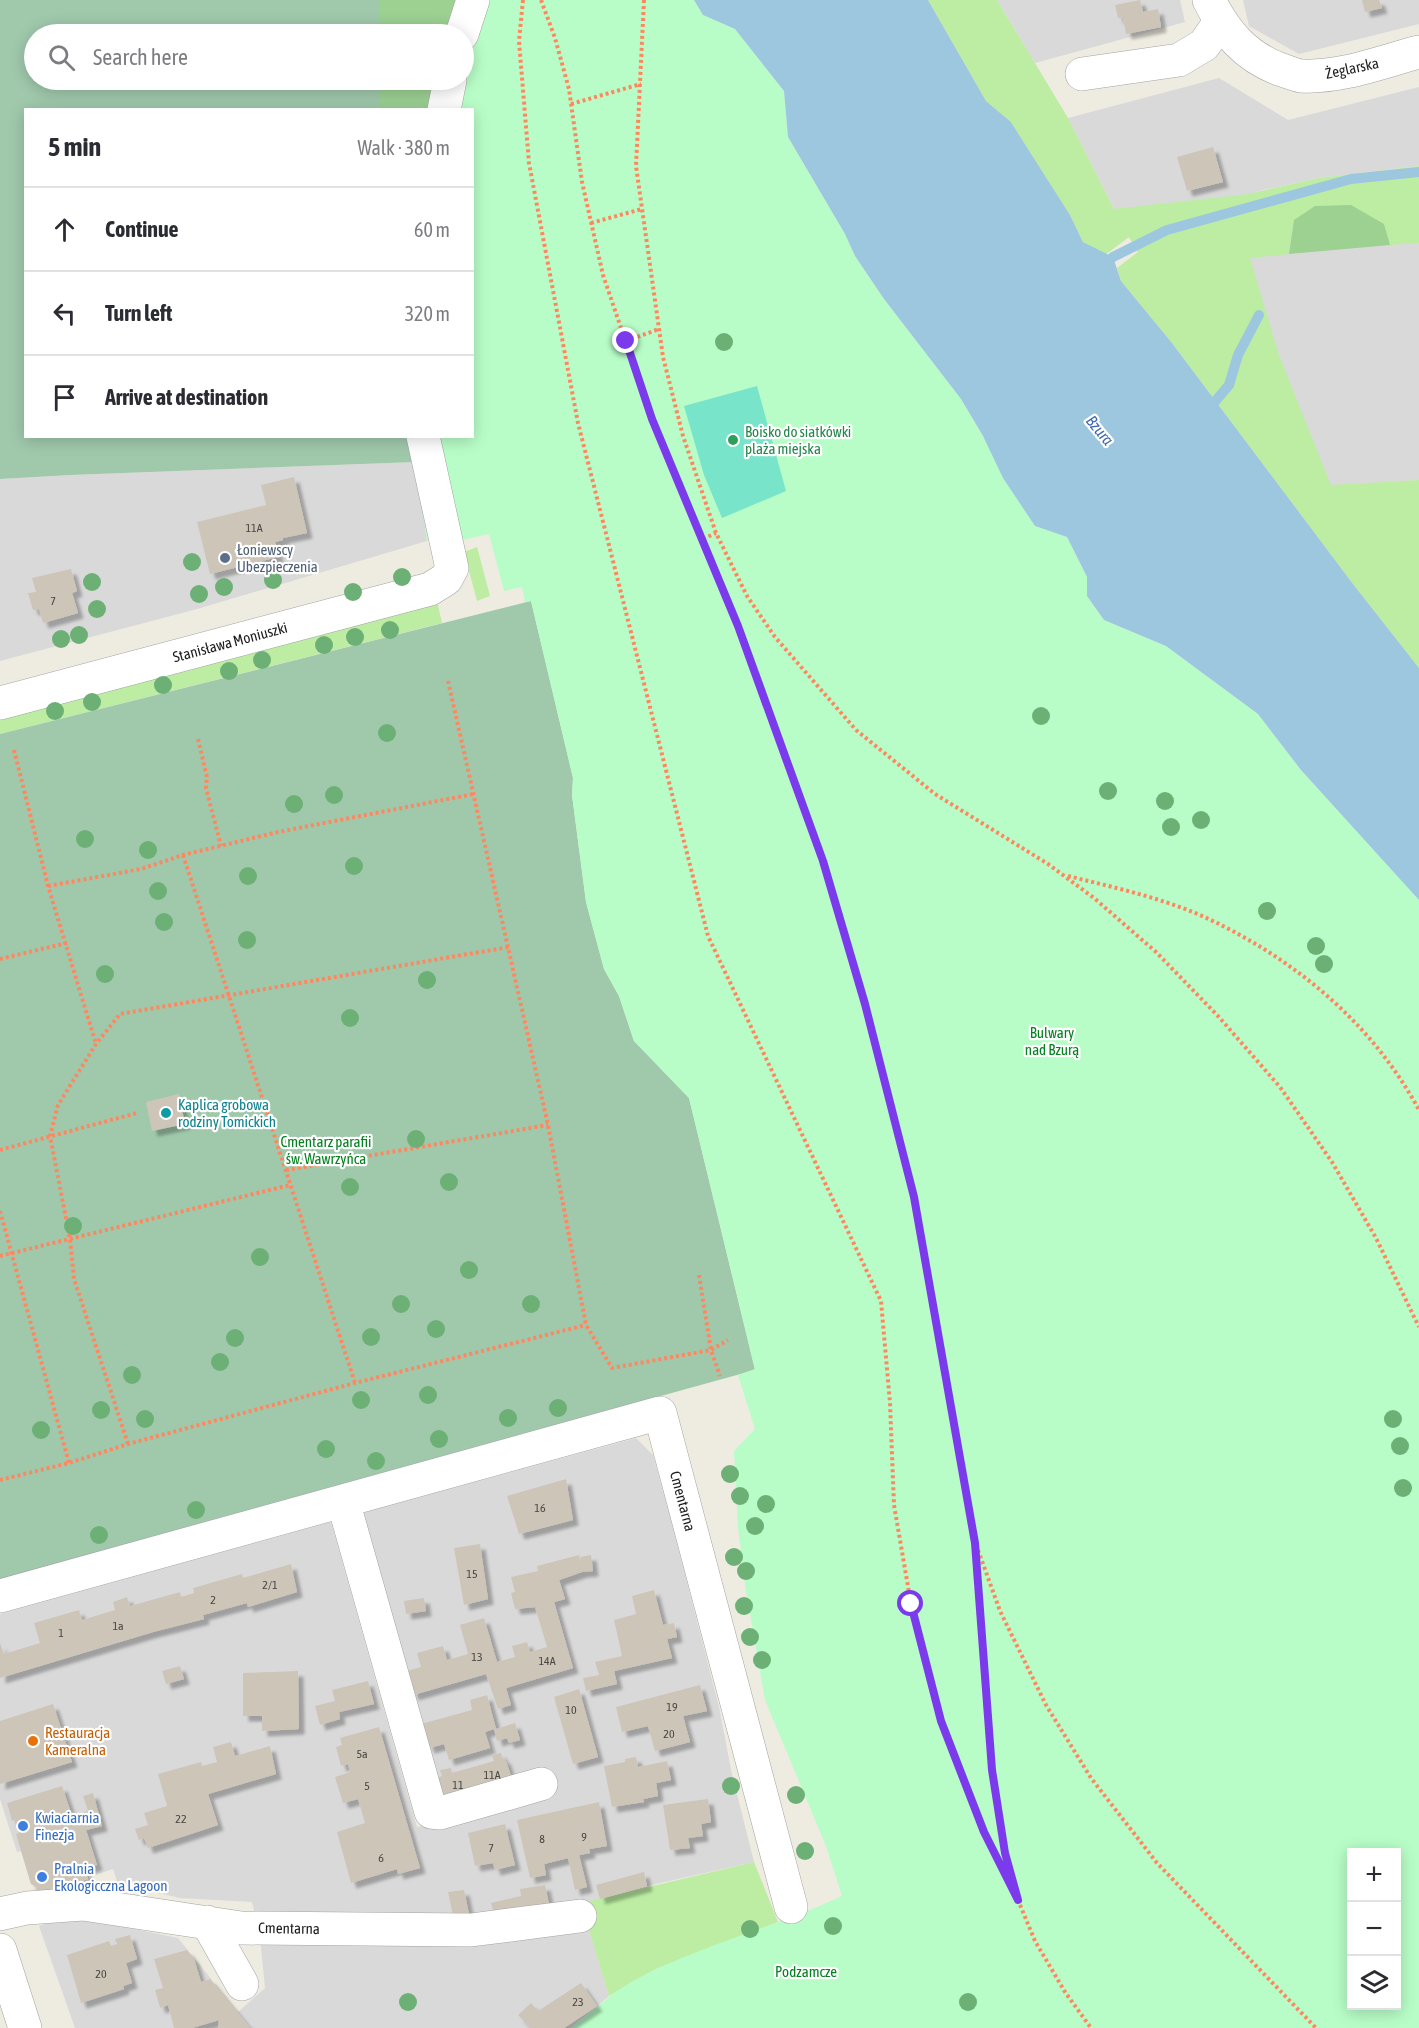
<!DOCTYPE html>
<meta charset="utf-8">
<style>
:root{--surface:#fff;--page:#f7f7f7;--text:#2b2b33;--muted:#7c7c81;--line:#e1e1e2}
body{margin:0;font-family:"Asap Condensed",sans-serif;background:var(--page);color:var(--text)}
.controls{position:absolute;right:18px;bottom:18px;display:grid;overflow:hidden;border-radius:0px;box-shadow:0 3px 15px #0003}
.controls button{width:54px;height:54px;display:grid;place-items:center;padding:0;border:0;border-bottom:2px solid var(--line);background:var(--surface);color:var(--text);font:30px sans-serif}
.stop{position:absolute;width:18px;height:18px;margin:-14px;border:4px solid #7c3aed;border-radius:50%;background:#fff}
.stop.end{background:#7c3aed;border-color:#fff;box-shadow:0 2px 6px #0008}
.list{margin:0;padding:0;list-style:none}
h2{display:flex;justify-content:space-between;align-items:center;height:78px;margin:0;padding:0 24px;font-size:26px}
h2 small{font-size:20px;font-weight:400;color:var(--muted)}
.list li{display:grid;grid-template-columns:39px 1fr auto;gap:18px;align-items:center;box-sizing:border-box;height:84px;padding:0 24px;border-top:2px solid var(--line)}
.list b{display:block;font-size:22px;white-space:nowrap}
.list em{font-size:20px;font-style:normal;color:var(--muted)}
.icon{flex:none;width:33px;height:33px;fill:none;stroke:currentColor;stroke-width:2;stroke-linecap:round;stroke-linejoin:round}
.map{position:relative;flex:none;width:1419px;height:2028px;overflow:hidden}
.search{position:absolute;background:var(--surface);box-shadow:0 3px 15px #0003;left:24px;top:24px;width:450px;height:66px;display:flex;align-items:center;gap:15px;box-sizing:border-box;padding:0 21px;border-radius:33px;color:var(--muted);font-size:22px}
.panel{position:absolute;background:var(--surface);box-shadow:0 3px 15px #0003;left:24px;top:108px;width:450px;height:330px;border-radius:0px}
.map>svg:first-child{display:block}
.residential{fill:#dad9d9}
.grass{fill:#bceda2}
.forest{fill:#9cd192}
.cemetery{fill:#a0c9ac}
.park{fill:#b8fdc7;fill-rule:evenodd}
.pitch{fill:#78e4c9}
.water{fill:#9dc7df}
.lines{fill:none;stroke-linecap:round;stroke-linejoin:round}
.stream{stroke:#9dc7df;stroke-width:10}
.building{fill:#cec5b9;filter:url(#shadow)}
.minor-casing{stroke:#a3a3a3;stroke-width:34}
.path{stroke:#ff8760;stroke-width:4;stroke-dasharray:3 3;stroke-linecap:butt}
.minor{stroke:#fff;stroke-width:33}
.tree{fill:#6db076}
.route{stroke:#7c3aed;stroke-width:8}
.leisure-dot{fill:#2e9e5b;stroke:#fff;stroke-width:2}
.service-dot{fill:#5c6f8a;stroke:#fff;stroke-width:2}
.culture-dot{fill:#0f9aa8;stroke:#fff;stroke-width:2}
.food-dot{fill:#e8710a;stroke:#fff;stroke-width:2}
.shop-dot{fill:#3f7fe0;stroke:#fff;stroke-width:2}
.labels{text-anchor:middle;dominant-baseline:central;stroke-width:4.5;stroke-linejoin:round;paint-order:stroke}
.number-label{font-size:12px;fill:#484643}
.street-label{font-size:15px;fill:#1c1c1c;stroke:#fff}
.leisure-label{font-size:15px;fill:#27864d;stroke:#fff;text-anchor:start}
.service-label{font-size:15px;fill:#4e5e75;stroke:#fff;text-anchor:start}
.park-label{font-size:15px;fill:#04801f;stroke:#fff}
.culture-label{font-size:15px;fill:#0d838f;stroke:#fff;text-anchor:start}
.food-label{font-size:15px;fill:#c56008;stroke:#fff;text-anchor:start}
.shop-label{font-size:15px;fill:#366cbe;stroke:#fff;text-anchor:start}
.water-label{font-size:16px;font-style:italic;fill:#426ab1;stroke:#fff}
</style>
<div class="map">
<svg width="1419" height="2028" viewBox="0 0 1419 2028">
<defs>
<filter id="shadow"><feDropShadow dx="5.5" dy="5.5" stdDeviation="1.5" flood-color="#0004"/></filter>
</defs>
<rect width="100%" height="100%" fill="#eeebe0"/>
<path class="residential" d="M997 0H1180L1185 22 1035 63Z
M1243 0H1419V24L1299 54 1249 26Z
M1219 78 1288 120 1419 87V166L1319 178 1255 192 1419 176V480L1307 487 1145 266 1110 201 1068 118Z
M416 462 427 541 197 609 0 661V479L71 475Z
M636 1438 653 1455 674 1532 719 1707 731 1770 754 1862 647 1886 600 1899 525 1913 256 1919 252 1902 180 1898 118 1884 113 1869 45 1892 31 1884 21 1851 17 1852 0 1799V1614L331 1522 417 1827 427 1825 444 1801 362 1513Z
M66 1915 178 1938 238 2012 265 1988 260 1938 587 1922 609 1996 571 2028H75L39 1926Z"/>
<path class="grass" d="M928 0H997L1068 118 1114 209 1248 194 1319 178 1419 166V243L1390 245 1384 224 1294 220 1289 254 1250 258 1279 355 1331 485 1419 480V668L1353 584 1172 343 1121 281 1117 268 1138 252 1129 237 1105 255 1083 242 1070 215 1011 122 986 101Z
M477 547 490 596 477 601 464 552Z
M437 601 442 623 0 734V717Z
M754 1862 778 1922 656 1969 609 1996 581 1903Z"/>
<path class="forest" d="M379 0H457L450 34H379Z
M380 80H439L432 109H380Z
M1351 205 1384 224 1390 245 1289 254 1294 220 1315 206Z"/>
<path class="cemetery" d="M0 0H379V34H34V80H380V109L26 110V436L410 437 416 462 71 475 0 479Z
M531 601 573 778 572 795 586 902 604 969 619 996 634 1041 689 1098 755 1370 0 1579V734Z"/>
<path class="park" d="M457 0H694L703 15 735 29 784 91 788 137 845 234 855 256 884 299 961 399 1035 526 1067 537 1087 577V596L1104 620 1166 646 1258 714 1301 770 1417 897 1419 900V2028H571C592 2012 610 1994 633 1981 699 1945 774 1928 842 1896L826 1846 765 1700 745 1585 738 1527 734 1451 755 1429 738 1375 755 1369 689 1098 634 1041 619 996 604 969 586 902 572 795 573 778 531 601 525 602 522 587 504 591 489 534 457 541 455 534 427 541 416 462 410 437 472 436V110L432 109 464 80V34ZM1352 1852H1396V2006H1352Z"/>
<path class="pitch" d="M757 386 786 491 722 518 704 475 684 406Z"/>
<path class="water" d="M694 0H928L986 101 1011 122 1070 215 1083 242 1113 257 1121 281 1172 343 1353 584 1419 668V900L1301 770 1258 714 1166 646 1104 620 1087 596V577L1067 537 1035 526 1003 478 983 436 961 399 884 299 855 256 845 234 788 137 784 91 735 29 703 15Z"/>
<g class="lines">
<path class="stream" d="M1103 266 1113 257 1167 230 1351 179 1419 172
M1207 411 1229 385 1238 355 1259 315"/>
</g>
<path class="building" d="M1140 0 1143 12 1158 9 1161 27 1126 34 1123 17 1118 18 1115 5Z
M1362 0H1379L1382 8 1365 12Z
M1213 147 1223 182 1187 191 1177 157Z
M294 477 307 533 283 538V540L275 542 278 557 210 574 197 522 266 505 261 485Z
M71 569 77 591 72 593 78 613 43 623 39 609 33 610 28 593 36 592 32 578Z
M179 1094 185 1124 152 1131 146 1102Z
M566 1479 573 1520 519 1534 507 1496Z
M480 1544 488 1599 464 1605 454 1548Z
M579 1555 581 1568 580 1557 591 1555 593 1571 582 1572 559 1580 565 1599 554 1602 573 1668 506 1688 511 1705 498 1709 486 1674 413 1695 407 1671 421 1667 417 1653 443 1646 447 1660 468 1654 460 1625 484 1618 497 1662 515 1657 512 1646 527 1642 530 1652 547 1647 535 1607 515 1609 511 1593 515 1592 511 1577 538 1571 537 1566Z
M291 1564 297 1592 248 1607 247 1603 203 1615 204 1619 153 1632 0 1678V1643L4 1654 40 1643 34 1623 79 1610 82 1620 115 1610 113 1602 127 1597 130 1606 180 1592 181 1597 194 1593 193 1588 242 1574 243 1578Z
M654 1590 663 1625 674 1623 677 1637 667 1639 672 1658 614 1671 617 1684 586 1691 583 1678 599 1675 595 1662 622 1656 614 1620 636 1614 632 1596Z
M424 1598 426 1611 406 1614 404 1601Z
M180 1666 184 1679 166 1684 162 1671Z
M298 1671 299 1729 262 1731V1716H243V1673Z
M368 1681 374 1704 339 1712 340 1719 320 1725 315 1706 335 1701 332 1690Z
M700 1685 707 1711 683 1716 690 1742 655 1751 648 1726 622 1732 616 1707Z
M579 1689 598 1757 573 1764 554 1697Z
M487 1695 496 1729 515 1723 520 1740 509 1743 507 1738 497 1741 494 1729 485 1732 490 1748 449 1760 444 1744 429 1748 421 1724 472 1710 470 1700Z
M53 1704 72 1762 0 1784V1721Z
M379 1727 420 1868 398 1874 397 1869 351 1883 337 1832 365 1823 358 1799 343 1803 335 1777 350 1772 348 1764 341 1766 336 1747 342 1745 340 1738Z
M231 1742 235 1756 270 1746 276 1774 208 1794 218 1825 148 1848 144 1838 139 1840 135 1829 148 1825 144 1813 167 1806 158 1774 201 1762 202 1766 217 1762 213 1747Z
M501 1753 503 1759 505 1758 513 1782 444 1801 437 1778 442 1776 440 1770 451 1768 452 1773 494 1761 492 1755Z
M636 1757 638 1767 667 1761 671 1780 656 1783 658 1796 643 1799 644 1802 612 1807 604 1766 625 1762V1759Z
M62 1786 72 1816 88 1811 83 1796 93 1793 102 1826 86 1830 97 1865 85 1869 88 1879 45 1892 31 1884 16 1834 19 1833 14 1820 12 1821 7 1803Z
M708 1799 711 1822 701 1824 703 1836 688 1838 690 1848 670 1850 663 1805Z
M599 1802 607 1846 589 1849 590 1853 579 1855 587 1887 575 1890 568 1858 544 1864 546 1875 530 1878 517 1820Z
M505 1824 515 1865 495 1870 493 1863 475 1866 468 1833Z
M644 1872 647 1886 600 1899 596 1885Z
M545 1885 550 1909 495 1918 491 1903 521 1896 520 1889Z
M464 1890 470 1919 454 1921 448 1892Z
M130 1935 137 1959 126 1963 132 1983 123 1986 124 1989 81 2003 67 1955 109 1941 111 1946 117 1944 115 1939Z
M187 1950 194 1959 201 1982 210 1979 250 2028H218L219 2020 192 2028H174L168 2005 160 2008 155 1990 163 1988 154 1959Z
M581 1983 597 2006 564 2028H530L518 2015 531 2003 538 2011Z"/>
<g class="lines">
<defs>
<path id="minor" d="M1209 0C1225 32 1245 56 1279 69 1286 71 1294 75 1301 76 1341 78 1381 62 1419 52
M462 34 473 0
M1082 74 1179 60 1204 45 1220 22
M444 110 450 80
M0 703 430 589 446 579 452 568 423 436
M343 1501 431 1812 440 1813 541 1784
M0 1596 660 1413 791 1907
M0 1914 27 1908 83 1904 241 1928 471 1930 580 1916
M207 1922 242 1984
M0 1950 25 2028"/>
</defs>
<use href="#minor" class="minor-casing"/>
<path class="path" d="M523 0 519 41 529 163 578 423 708 936 881 1301 890 1403 894 1505 911 1604 941 1721 984 1832 1013 1890
M541 0 555 38 569 89 582 182 603 275 652 419 738 626 764 695 823 861 865 1004 914 1197 975 1543 992 1770 1005 1853 1018 1900 1035 1941 1065 1992 1091 2028
M644 0 636 166 663 357 683 436 716 533 747 596 775 637 856 730 935 794 1048 864 1094 898 1156 952 1218 1016 1280 1087 1332 1162 1376 1238 1419 1327
M571 104 641 84
M591 223 642 209
M626 341 659 329
M703 539 716 533
M448 681 548 1125 586 1325 612 1368 711 1350 728 1340
M198 739 207 777 206 788 221 846
M14 750 48 886 96 1044
M183 855 355 1383
M1068 876C1112 887 1158 897 1200 915 1291 956 1371 1021 1419 1110
M48 886 141 869 183 855 278 832 474 794
M0 959 67 943
M0 1150 137 1113
M286 1170 548 1125
M0 1211 69 1463
M0 1256 290 1185
M699 1275 711 1350 720 1376
M128 1444 74 1279 70 1239 50 1136 58 1105 96 1044 120 1014 509 947
M0 1480 69 1463 128 1444 355 1383 586 1325
M978 1550 1000 1611 1046 1705 1091 1778 1157 1863 1316 2028"/>
<use href="#minor" class="minor"/>
</g>
<g class="tree">
<circle cx="724" cy="342" r="9"/>
<circle cx="192" cy="562" r="9"/>
<circle cx="402" cy="577" r="9"/>
<circle cx="273" cy="580" r="9"/>
<circle cx="92" cy="582" r="9"/>
<circle cx="224" cy="587" r="9"/>
<circle cx="353" cy="592" r="9"/>
<circle cx="199" cy="594" r="9"/>
<circle cx="97" cy="609" r="9"/>
<circle cx="390" cy="630" r="9"/>
<circle cx="79" cy="635" r="9"/>
<circle cx="355" cy="637" r="9"/>
<circle cx="61" cy="639" r="9"/>
<circle cx="324" cy="645" r="9"/>
<circle cx="262" cy="660" r="9"/>
<circle cx="229" cy="671" r="9"/>
<circle cx="163" cy="685" r="9"/>
<circle cx="92" cy="702" r="9"/>
<circle cx="55" cy="711" r="9"/>
<circle cx="1041" cy="716" r="9"/>
<circle cx="387" cy="733" r="9"/>
<circle cx="1108" cy="791" r="9"/>
<circle cx="334" cy="795" r="9"/>
<circle cx="1165" cy="801" r="9"/>
<circle cx="294" cy="804" r="9"/>
<circle cx="1201" cy="820" r="9"/>
<circle cx="1171" cy="827" r="9"/>
<circle cx="85" cy="839" r="9"/>
<circle cx="148" cy="850" r="9"/>
<circle cx="354" cy="866" r="9"/>
<circle cx="248" cy="876" r="9"/>
<circle cx="158" cy="891" r="9"/>
<circle cx="1267" cy="911" r="9"/>
<circle cx="164" cy="922" r="9"/>
<circle cx="247" cy="940" r="9"/>
<circle cx="1316" cy="946" r="9"/>
<circle cx="1324" cy="964" r="9"/>
<circle cx="105" cy="974" r="9"/>
<circle cx="427" cy="980" r="9"/>
<circle cx="350" cy="1018" r="9"/>
<circle cx="416" cy="1139" r="9"/>
<circle cx="449" cy="1182" r="9"/>
<circle cx="350" cy="1187" r="9"/>
<circle cx="73" cy="1226" r="9"/>
<circle cx="260" cy="1257" r="9"/>
<circle cx="469" cy="1270" r="9"/>
<circle cx="401" cy="1304" r="9"/>
<circle cx="531" cy="1304" r="9"/>
<circle cx="436" cy="1329" r="9"/>
<circle cx="371" cy="1337" r="9"/>
<circle cx="235" cy="1338" r="9"/>
<circle cx="220" cy="1362" r="9"/>
<circle cx="132" cy="1375" r="9"/>
<circle cx="428" cy="1395" r="9"/>
<circle cx="361" cy="1400" r="9"/>
<circle cx="558" cy="1408" r="9"/>
<circle cx="101" cy="1410" r="9"/>
<circle cx="508" cy="1418" r="9"/>
<circle cx="145" cy="1419" r="9"/>
<circle cx="1393" cy="1419" r="9"/>
<circle cx="41" cy="1430" r="9"/>
<circle cx="439" cy="1439" r="9"/>
<circle cx="1400" cy="1446" r="9"/>
<circle cx="326" cy="1449" r="9"/>
<circle cx="376" cy="1461" r="9"/>
<circle cx="730" cy="1474" r="9"/>
<circle cx="1403" cy="1488" r="9"/>
<circle cx="740" cy="1496" r="9"/>
<circle cx="766" cy="1504" r="9"/>
<circle cx="196" cy="1510" r="9"/>
<circle cx="755" cy="1526" r="9"/>
<circle cx="99" cy="1535" r="9"/>
<circle cx="734" cy="1557" r="9"/>
<circle cx="746" cy="1571" r="9"/>
<circle cx="744" cy="1606" r="9"/>
<circle cx="750" cy="1637" r="9"/>
<circle cx="762" cy="1660" r="9"/>
<circle cx="731" cy="1786" r="9"/>
<circle cx="796" cy="1795" r="9"/>
<circle cx="805" cy="1851" r="9"/>
<circle cx="833" cy="1926" r="9"/>
<circle cx="750" cy="1929" r="9"/>
<circle cx="408" cy="2002" r="9"/>
<circle cx="968" cy="2002" r="9"/>
</g>
<g class="lines">
<path class="route" d="M626 341 652 419 738 626 823 861 865 1004 914 1197 975 1543 992 1770 1005 1853 1018 1900 984 1832 941 1721 911 1604"/>
</g>
<circle class="leisure-dot" cx="733" cy="440" r="6"/>
<circle class="service-dot" cx="225" cy="558" r="6"/>
<circle class="culture-dot" cx="166" cy="1113" r="6"/>
<circle class="food-dot" cx="33" cy="1741" r="6"/>
<g class="shop-dot">
<circle cx="23" cy="1826" r="6"/>
<circle cx="42" cy="1877" r="6"/>
</g>
<g class="labels">
<g class="number-label">
<text x="254" y="528">11A</text>
<text x="53" y="601">7</text>
<text x="540" y="1508">16</text>
<text x="472" y="1574">15</text>
<text x="270" y="1585">2/1</text>
<text x="213" y="1600">2</text>
<text x="118" y="1626">1a</text>
<text x="61" y="1633">1</text>
<text x="477" y="1657">13</text>
<text x="547" y="1661">14A</text>
<text x="672" y="1707">19</text>
<text x="571" y="1710">10</text>
<text x="669" y="1734">20</text>
<text x="362" y="1754">5a</text>
<text x="492" y="1775">11A</text>
<text x="458" y="1785">11</text>
<text x="367" y="1786">5</text>
<text x="181" y="1819">22</text>
<text x="584" y="1837">9</text>
<text x="542" y="1839">8</text>
<text x="491" y="1848">7</text>
<text x="381" y="1858">6</text>
<text x="101" y="1974">20</text>
<text x="578" y="2002">23</text>
</g>
<g class="street-label">
<text transform="translate(1352 68) rotate(-12)">Żeglarska</text>
<text transform="translate(230 642) rotate(-15)">Stanisława Moniuszki</text>
<text transform="translate(683 1501) rotate(75)">Cmentarna</text>
<text transform="translate(289 1928) rotate(1)">Cmentarna</text>
</g>
<g class="leisure-label">
<text x="745" y="431">Boisko do siatkówki<tspan x="745" dy="17">plaża miejska</tspan></text>
</g>
<g class="service-label">
<text x="237" y="549">Łoniewscy<tspan x="237" dy="17">Ubezpieczenia</tspan></text>
</g>
<g class="park-label">
<text x="1052" y="1032">Bulwary<tspan x="1052" dy="17">nad Bzurą</tspan></text>
<text x="326" y="1141">Cmentarz parafii<tspan x="326" dy="17">św. Wawrzyńca</tspan></text>
<text x="806" y="1971">Podzamcze</text>
</g>
<g class="culture-label">
<text x="178" y="1104">Kaplica grobowa<tspan x="178" dy="17">rodziny Tomickich</tspan></text>
</g>
<g class="food-label">
<text x="45" y="1732">Restauracja<tspan x="45" dy="17">Kameralna</tspan></text>
</g>
<g class="shop-label">
<text x="35" y="1817">Kwiaciarnia<tspan x="35" dy="17">Finezja</tspan></text>
<text x="54" y="1868">Pralnia<tspan x="54" dy="17">Ekologicczna Lagoon</tspan></text>
</g>
<g class="water-label">
<text transform="translate(1100 430) rotate(50)">Bzura</text>
</g>
</g>
</svg>
<div class="controls">
<button>+</button>
<button>−</button>
<button><svg class="icon" aria-label="layers" viewBox="0 0 24 24"><path d="M12 4l9 5-9 5-9-5zM3 14l9 5 9-5"/></svg></button>
</div>
<div class="stop" style="left:911px;top:1604px"></div>
<div class="stop end" style="left:626px;top:341px"></div>
<div class="search"><svg class="icon" aria-label="search" viewBox="0 0 24 24"><circle cx="10" cy="10" r="6"/><path d="M15 15l6 6"/></svg>Search here</div>
<section class="panel">
<h2>5 min<small>Walk · 380 m</small></h2>
<ul class="list">
<li><svg class="icon" aria-label="ahead" viewBox="0 0 24 24"><path d="M12 20V5M6 11l6-6 6 6"/></svg><div><b>Continue</b></div><em>60 m</em></li>
<li><svg class="icon" aria-label="left" viewBox="0 0 24 24"><path d="M17 20v-9H6M10 6l-5 5 5 5"/></svg><div><b>Turn left</b></div><em>320 m</em></li>
<li><svg class="icon" aria-label="arrive" viewBox="0 0 24 24"><path d="M6 21V4h12l-3 4 3 4H6"/></svg><div><b>Arrive at destination</b></div></li>
</ul>
</section>
</div>
